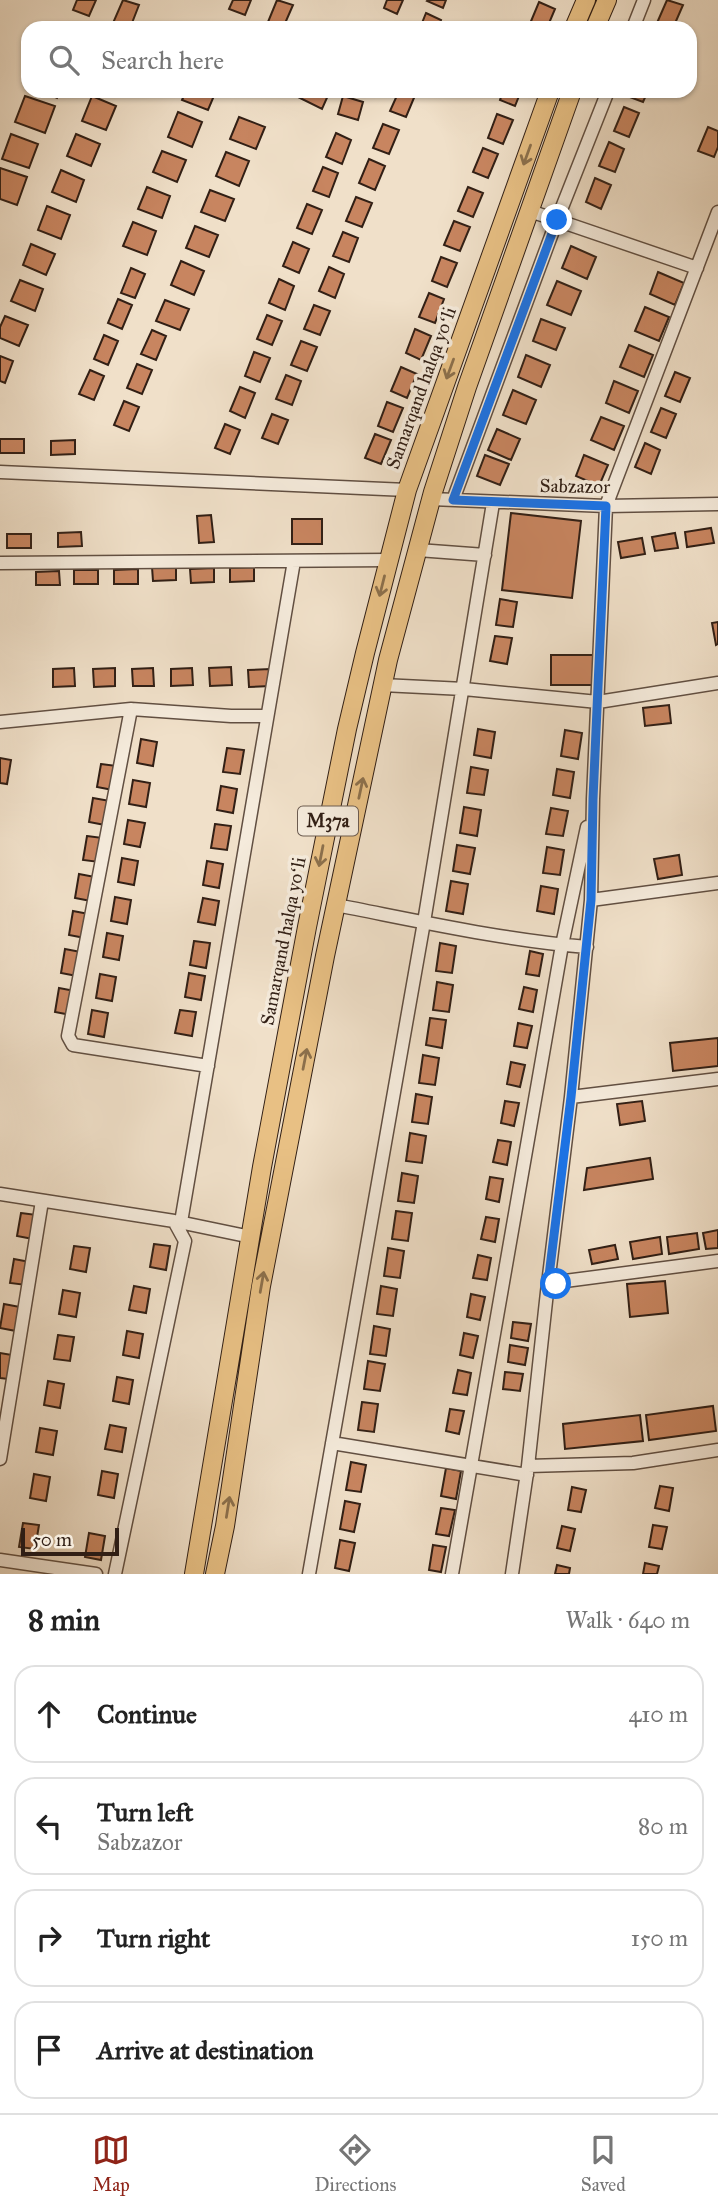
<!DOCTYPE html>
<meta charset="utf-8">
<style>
:root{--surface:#fff;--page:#f6f6f6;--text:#222;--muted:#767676;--line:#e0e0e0;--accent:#8f2418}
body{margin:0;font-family:"IM FELL Great Primer",serif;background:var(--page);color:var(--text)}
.scale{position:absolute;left:21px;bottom:18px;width:98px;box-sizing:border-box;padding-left:7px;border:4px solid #311f15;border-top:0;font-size:19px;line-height:24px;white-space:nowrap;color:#311f15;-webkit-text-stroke:5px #f5ebdc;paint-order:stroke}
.stop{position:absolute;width:21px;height:21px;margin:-16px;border:5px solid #1a73e8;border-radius:50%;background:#fff}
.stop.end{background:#1a73e8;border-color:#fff;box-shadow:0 2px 7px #0008}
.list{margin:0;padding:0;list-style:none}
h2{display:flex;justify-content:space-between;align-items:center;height:91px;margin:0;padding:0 28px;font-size:30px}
h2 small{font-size:23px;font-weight:400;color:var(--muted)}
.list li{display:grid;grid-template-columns:46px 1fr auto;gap:21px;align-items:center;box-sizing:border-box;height:98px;margin:0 14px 14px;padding:0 14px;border:2px solid var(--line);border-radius:21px}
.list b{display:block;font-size:26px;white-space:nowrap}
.list p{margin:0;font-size:23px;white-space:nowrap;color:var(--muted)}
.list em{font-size:23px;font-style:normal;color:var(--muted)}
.icon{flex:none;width:38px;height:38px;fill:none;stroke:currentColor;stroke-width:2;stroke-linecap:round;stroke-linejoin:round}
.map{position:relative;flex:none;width:718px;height:1574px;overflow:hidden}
.search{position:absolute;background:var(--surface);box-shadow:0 2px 5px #0004;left:21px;right:21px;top:21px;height:77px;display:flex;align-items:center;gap:18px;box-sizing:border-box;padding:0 24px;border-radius:21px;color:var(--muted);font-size:26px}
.sheet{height:539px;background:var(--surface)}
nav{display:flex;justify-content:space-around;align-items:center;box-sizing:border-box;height:98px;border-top:2px solid var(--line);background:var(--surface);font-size:19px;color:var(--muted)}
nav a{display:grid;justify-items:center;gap:4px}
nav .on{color:var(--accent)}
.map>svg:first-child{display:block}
.building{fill:#c88560;stroke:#311f15;stroke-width:2}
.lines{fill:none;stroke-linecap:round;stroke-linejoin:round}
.minor-casing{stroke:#614f42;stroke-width:15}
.highway-casing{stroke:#311f15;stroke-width:20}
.minor{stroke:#f5ebdc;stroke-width:12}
.highway{stroke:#e8c084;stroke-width:18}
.oneway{stroke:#8c704c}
.route{stroke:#1a73e8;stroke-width:9}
.labels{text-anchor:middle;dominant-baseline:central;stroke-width:7;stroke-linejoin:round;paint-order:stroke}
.shield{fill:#f5ebdc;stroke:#6c5c51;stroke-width:2}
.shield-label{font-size:18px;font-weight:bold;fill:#311f15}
.street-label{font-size:19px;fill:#311f15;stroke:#f5ebdc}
</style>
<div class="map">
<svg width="718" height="1574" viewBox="0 0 718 1574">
<rect width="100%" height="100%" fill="#f0e0c9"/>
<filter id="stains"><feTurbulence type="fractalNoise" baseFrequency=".00286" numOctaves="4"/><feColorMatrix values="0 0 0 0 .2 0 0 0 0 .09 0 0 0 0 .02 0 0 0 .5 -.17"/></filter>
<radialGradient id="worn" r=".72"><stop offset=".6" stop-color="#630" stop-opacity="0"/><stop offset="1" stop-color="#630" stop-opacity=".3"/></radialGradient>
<path class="building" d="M77 0H96L89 16 73 10Z
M123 0 139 5 130 28 113 23Z
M233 0H251L245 15 229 9Z
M277 0 293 5 283 28 268 22Z
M387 0H403L397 14 384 8Z
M428 0H446L443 8 427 1Z
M667 0 683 5 673 28 657 23Z
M539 2 555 9 547 28 529 26Z
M426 13 441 20 438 28H420Z
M42 91H60L57 98Z
M186 91H216L208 110 182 100Z
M301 91H330L322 109 298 97Z
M399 91 416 93 406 117 390 111Z
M503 91H521L515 106 500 100Z
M630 91H648L643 102 627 96Z
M25 96 55 106 45 133 15 122Z
M92 96 116 106 106 130 82 121Z
M343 96 363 102 358 120 338 114Z
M624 107 639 113 629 137 614 131Z
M178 112 202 122 192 147 168 137Z
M497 114 513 120 503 144 488 138Z
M239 117 265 127 256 149 230 139Z
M383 124 399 130 389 154 373 148Z
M708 127 718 131V147L714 157 698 151Z
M336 133 351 140 342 164 326 157Z
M11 134 38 144 29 168 2 159Z
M76 134 100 144 91 166 67 156Z
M609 142 624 149 615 172 599 166Z
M483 148 498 154 488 178 473 172Z
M162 151 186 160 177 182 153 172Z
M226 152 249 161 239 186 216 176Z
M369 159 385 166 375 190 359 183Z
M323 167 338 173 329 197 313 191Z
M0 168 27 177 17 205 0 199Z
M61 170 84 180 76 202 52 192Z
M595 178 611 185 601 209 586 202Z
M147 187 170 196 162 218 138 209Z
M468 187 483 193 473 217 458 211Z
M210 190 234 199 225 221 201 212Z
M356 197 372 203 362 227 346 221Z
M307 204 322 210 312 234 297 228Z
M47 206 70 215 61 239 38 230Z
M454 221 470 227 460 251 444 245Z
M133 222 156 231 147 255 123 246Z
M195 226 218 235 209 257 186 248Z
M343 232 358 238 349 262 333 256Z
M293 242 309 249 299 273 283 266Z
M31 244 55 254 46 275 23 265Z
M571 246 596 257 587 279 562 268Z
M441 257 457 263 447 287 432 281Z
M181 261 204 271 194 295 171 285Z
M329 267 344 274 335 298 319 291Z
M131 268 145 274 135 298 121 293Z
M658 272 684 283 675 305 650 294Z
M279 279 294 286 285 310 269 303Z
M20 280 43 289 35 311 11 301Z
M557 281 581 291 571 315 547 305Z
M429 293 444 299 435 323 419 317Z
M118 299 132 305 122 329 108 323Z
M165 300 189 309 180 330 156 321Z
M314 305 330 311 320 335 304 329Z
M645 307 669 317 659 341 635 331Z
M267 315 282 321 272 345 257 339Z
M5 316 28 325 19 346 0 338V327Z
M541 319 565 328 556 350 533 341Z
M415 329 431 336 421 360 406 353Z
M152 330 166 336 156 360 141 354Z
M104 335 118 341 108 365 94 359Z
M301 341 317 347 307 371 291 365Z
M629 345 653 355 644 377 620 367Z
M254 352 270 358 260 382 245 376Z
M526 355 550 365 541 387 518 377Z
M0 356 13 361 5 383 0 381Z
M137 364 152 370 142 394 127 388Z
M401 367 417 374 407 398 391 391Z
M90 370 104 376 94 400 79 394Z
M675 372 690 378 680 402 665 396Z
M286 375 301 381 292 405 276 399Z
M614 381 638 391 629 413 606 403Z
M240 387 255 393 245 418 230 411Z
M513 390 536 400 526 424 503 415Z
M124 401 139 407 129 431 114 425Z
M387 402 403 408 393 432 378 426Z
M661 408 676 414 666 438 651 432Z
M272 414 288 420 278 444 262 438Z
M601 417 624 426 614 450 591 440Z
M225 424 240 430 230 454 215 448Z
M497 429 520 439 511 460 488 450Z
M375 434 391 440 381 464 365 458Z
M0 439H24V453H0Z
M75 440V454L51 455V441Z
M645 443 660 450 651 474 635 467Z
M485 455 509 464 500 485 477 476Z
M584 455 608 465 599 486 576 476Z
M511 513 581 521 572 598 502 590Z
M211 515 214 542 199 543 197 516Z
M292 519H322V544H292Z
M711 528 714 543 687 547 685 532Z
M81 532 82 546 58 547V533Z
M675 533 678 548 655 551 652 537Z
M7 534H31V548H7Z
M642 538 645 554 621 558 618 542Z
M176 566V580L153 581 152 567Z
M254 567V581L230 582V568Z
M214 568V582L191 583 190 569Z
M138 569V584H114V570Z
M74 570H98V584H74Z
M59 571 60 585H36V572Z
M500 599 517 602 513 627 496 625Z
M718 622V644L716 645 712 623Z
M495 636 512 638 507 664 490 661Z
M551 655H594V685H551Z
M231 667 232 685 210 686 209 668Z
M74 668 75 686 53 687V669Z
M115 668V686L94 687 93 669Z
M153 668 154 686H133L132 669Z
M192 668 193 685 171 686V669Z
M270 669V686L249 687 248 670Z
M669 705 671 723 645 726 643 708Z
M478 729 495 732 491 758 474 755Z
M565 730 582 733 578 759 561 756Z
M141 739 157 742 153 766 137 763Z
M227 748 244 750 240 774 223 772Z
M0 758 11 760 7 784 0 783Z
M101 764 117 766 113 790 97 787Z
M471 767 488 770 484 795 467 793Z
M557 769 574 772 570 798 553 795Z
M133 780 150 783 146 807 129 804Z
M221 786 237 789 233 813 217 810Z
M93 798 110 801 105 825 89 822Z
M464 807 481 810 477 836 460 833Z
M551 808 568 811 563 836 546 834Z
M128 820 145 823 140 847 124 844Z
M215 824 231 826 227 850 211 848Z
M87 836 103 838 99 862 83 860Z
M457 845 475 848 470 874 453 871Z
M547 847 564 850 560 875 543 873Z
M679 855 682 875 658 879 654 859Z
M122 858 138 861 134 885 118 882Z
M207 861 223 864 219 888 203 885Z
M79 874 95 877 91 901 75 898Z
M451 881 468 884 463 914 446 911Z
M541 886 558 889 554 914 537 911Z
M115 897 131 900 127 924 111 921Z
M203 898 219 901 215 925 198 922Z
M73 911 89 914 85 938 69 935Z
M107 933 123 936 119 960 103 957Z
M194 941 210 943 206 968 190 965Z
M440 943 456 946 452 973 436 971Z
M65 949 81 952 77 976 61 973Z
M530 951 543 954 539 976 526 974Z
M189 973 205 976 201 1000 185 997Z
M100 974 116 977 112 1001 96 998Z
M437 982 453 985 449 1012 433 1010Z
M524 987 537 990 533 1012 519 1009Z
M59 988 75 991 71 1015 55 1012Z
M92 1010 108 1013 104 1037 88 1034Z
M180 1010 196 1012 192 1036 175 1033Z
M430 1018 446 1020 442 1048 426 1045Z
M518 1023 532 1026 527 1048 514 1046Z
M718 1038V1066L673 1071 670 1043Z
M423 1055 439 1058 435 1085 419 1083Z
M511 1062 525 1065 520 1087 507 1084Z
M416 1094 432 1097 428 1124 412 1122Z
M505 1101 519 1103 514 1126 501 1123Z
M642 1101 645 1121 620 1125 617 1104Z
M410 1133 426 1136 422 1163 406 1161Z
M498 1140 511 1142 507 1165 493 1162Z
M650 1158 653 1179 584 1190 587 1168Z
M402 1173 418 1176 414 1203 398 1201Z
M490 1177 503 1179 499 1202 486 1199Z
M396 1211 412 1213 408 1241 392 1239Z
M21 1213 37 1215 33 1239 17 1236Z
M486 1217 499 1219 495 1242 481 1239Z
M718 1230V1248L706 1249 703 1233Z
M697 1233 699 1249 669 1254 667 1237Z
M660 1237 662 1254 633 1259 630 1242Z
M154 1244 170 1246 166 1270 150 1267Z
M615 1245 618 1259 592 1264 589 1250Z
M74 1246 90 1248 86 1272 70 1269Z
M388 1248 404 1251 400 1278 384 1276Z
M478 1255 491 1258 487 1280 473 1278Z
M14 1259 30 1262 26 1285 10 1283Z
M665 1281 668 1313 630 1317 627 1284Z
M134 1286 150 1289 146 1313 129 1310Z
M381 1286 397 1289 393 1316 377 1314Z
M63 1290 80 1293 76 1317 59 1314Z
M471 1294 485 1297 480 1320 467 1317Z
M4 1304 20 1307 16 1331 0 1328Z
M513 1322 531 1324 528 1341 511 1338Z
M374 1326 390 1329 386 1356 370 1354Z
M127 1331 143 1334 139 1358 123 1355Z
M464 1333 478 1336 473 1358 460 1355Z
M58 1335 74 1337 70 1361 54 1359Z
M510 1345 528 1348 525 1365 508 1362Z
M0 1353 12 1355 8 1379 0 1378Z
M368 1361 385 1364 380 1391 364 1389Z
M458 1370 471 1373 467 1395 453 1393Z
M505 1372 523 1374 520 1391 503 1389Z
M117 1377 133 1380 129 1404 113 1401Z
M48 1381 64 1384 60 1408 44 1405Z
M362 1402 378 1404 374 1432 358 1430Z
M713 1406 716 1431 649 1440 646 1415Z
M450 1409 464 1411 459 1434 446 1431Z
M640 1415 643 1441 565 1449 563 1424Z
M110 1425 126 1428 122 1452 105 1449Z
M40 1428 57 1431 53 1455 36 1452Z
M351 1462 366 1465 361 1492 346 1490Z
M446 1468 461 1471 456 1499 441 1496Z
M102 1471 118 1474 114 1498 98 1495Z
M34 1474 50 1477 46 1501 30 1498Z
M660 1486 673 1488 669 1511 655 1508Z
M572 1487 586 1490 581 1512 568 1510Z
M345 1501 360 1504 354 1532 340 1529Z
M441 1508 455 1510 449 1536 436 1534Z
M23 1523 39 1525 35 1549 19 1547Z
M653 1525 667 1527 662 1549 649 1547Z
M562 1526 575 1529 570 1551 557 1548Z
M89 1533 105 1536 101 1560 85 1557Z
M340 1540 355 1543 349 1571 335 1568Z
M433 1545 446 1547 441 1572 429 1570Z
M645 1563 659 1566 657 1574H643Z
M557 1565 570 1568 569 1574H555Z"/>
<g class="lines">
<defs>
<path id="minor" d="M633 28 644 0
M530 211 697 268
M0 472 407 490
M431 499 606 506 718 504
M453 500 557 220 608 91
M418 550 485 555
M0 563 389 560
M382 685 464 689 598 702 718 683
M131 709 68 1036 73 1045 208 1066
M0 722 131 709 231 716H267
M591 900 718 883
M336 905C419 921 503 940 587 947
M571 1097 718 1079
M0 1194 174 1221 251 1237
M181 1222 294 561
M547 1292 571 1097 591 900 593 799 606 506 718 212
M332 1443 527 1475
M0 1459 42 1201
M528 1466 633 1463 718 1450
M0 1560 96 1574
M115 1574 185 1241 174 1221
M309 1574 424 922 493 503
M452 1574 562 945 587 827
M512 1574 528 1466 547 1292 556 1284 565 1281 718 1261"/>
<path id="highway" d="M574 28 586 0
M595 28 607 0
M194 1574 262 1167 307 927 347 729 365 653 407 490 550 91
M215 1574 225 1526 261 1286 325 956 388 660 433 492 467 387 572 91"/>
</defs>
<use href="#minor" class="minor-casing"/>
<use href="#highway" class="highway-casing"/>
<use href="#minor" class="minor"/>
<use href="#highway" class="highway"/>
</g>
<defs><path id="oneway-shaft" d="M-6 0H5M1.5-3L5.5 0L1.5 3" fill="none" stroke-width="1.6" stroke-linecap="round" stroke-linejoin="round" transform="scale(1.75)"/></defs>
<g class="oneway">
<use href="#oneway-shaft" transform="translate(527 155) rotate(110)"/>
<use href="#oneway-shaft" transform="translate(450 369) rotate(110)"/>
<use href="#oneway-shaft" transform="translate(382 586) rotate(104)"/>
<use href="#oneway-shaft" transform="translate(361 788) rotate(-78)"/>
<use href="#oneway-shaft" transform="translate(321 856) rotate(101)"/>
<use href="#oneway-shaft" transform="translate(305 1059) rotate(-79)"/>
<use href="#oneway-shaft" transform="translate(262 1282) rotate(-80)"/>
<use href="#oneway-shaft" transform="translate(228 1507) rotate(-81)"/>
</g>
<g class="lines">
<path class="route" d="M556 1284 547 1292 571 1097 591 900 593 799 606 506 453 500 557 220"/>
</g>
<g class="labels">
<rect class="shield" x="298" y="806.5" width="60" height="29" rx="5"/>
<g class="shield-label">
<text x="328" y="821">M37a</text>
</g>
<g class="street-label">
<text transform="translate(421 388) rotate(-70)">Samarqand halqa yoʻli</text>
<text transform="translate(575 486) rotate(1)">Sabzazor</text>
<text transform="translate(283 941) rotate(-79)">Samarqand halqa yoʻli</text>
</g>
</g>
<rect width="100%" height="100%" filter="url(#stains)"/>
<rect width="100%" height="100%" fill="url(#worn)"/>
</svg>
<div class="scale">50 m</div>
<div class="stop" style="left:556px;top:1284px"></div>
<div class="stop end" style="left:557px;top:220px"></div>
<div class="search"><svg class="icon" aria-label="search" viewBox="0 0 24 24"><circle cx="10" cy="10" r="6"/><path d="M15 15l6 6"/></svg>Search here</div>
</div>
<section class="sheet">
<h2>8 min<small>Walk · 640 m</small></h2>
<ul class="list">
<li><svg class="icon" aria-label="ahead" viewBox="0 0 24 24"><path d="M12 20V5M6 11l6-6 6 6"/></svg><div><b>Continue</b></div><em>410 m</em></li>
<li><svg class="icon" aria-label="left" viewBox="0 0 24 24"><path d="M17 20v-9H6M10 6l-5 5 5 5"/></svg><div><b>Turn left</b><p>Sabzazor</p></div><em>80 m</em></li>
<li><svg class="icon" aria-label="right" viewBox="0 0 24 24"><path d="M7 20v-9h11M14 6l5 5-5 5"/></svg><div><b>Turn right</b></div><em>150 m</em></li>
<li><svg class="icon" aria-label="arrive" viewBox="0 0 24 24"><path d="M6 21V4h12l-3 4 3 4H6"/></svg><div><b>Arrive at destination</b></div></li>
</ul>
</section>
<nav>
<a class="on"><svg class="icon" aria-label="map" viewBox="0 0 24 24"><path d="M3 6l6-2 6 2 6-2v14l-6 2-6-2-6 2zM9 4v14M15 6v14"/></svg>Map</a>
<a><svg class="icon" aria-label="directions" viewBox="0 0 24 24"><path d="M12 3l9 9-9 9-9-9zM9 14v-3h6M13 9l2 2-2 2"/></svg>Directions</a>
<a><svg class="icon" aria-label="saved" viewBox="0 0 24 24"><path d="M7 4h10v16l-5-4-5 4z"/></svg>Saved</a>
</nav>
